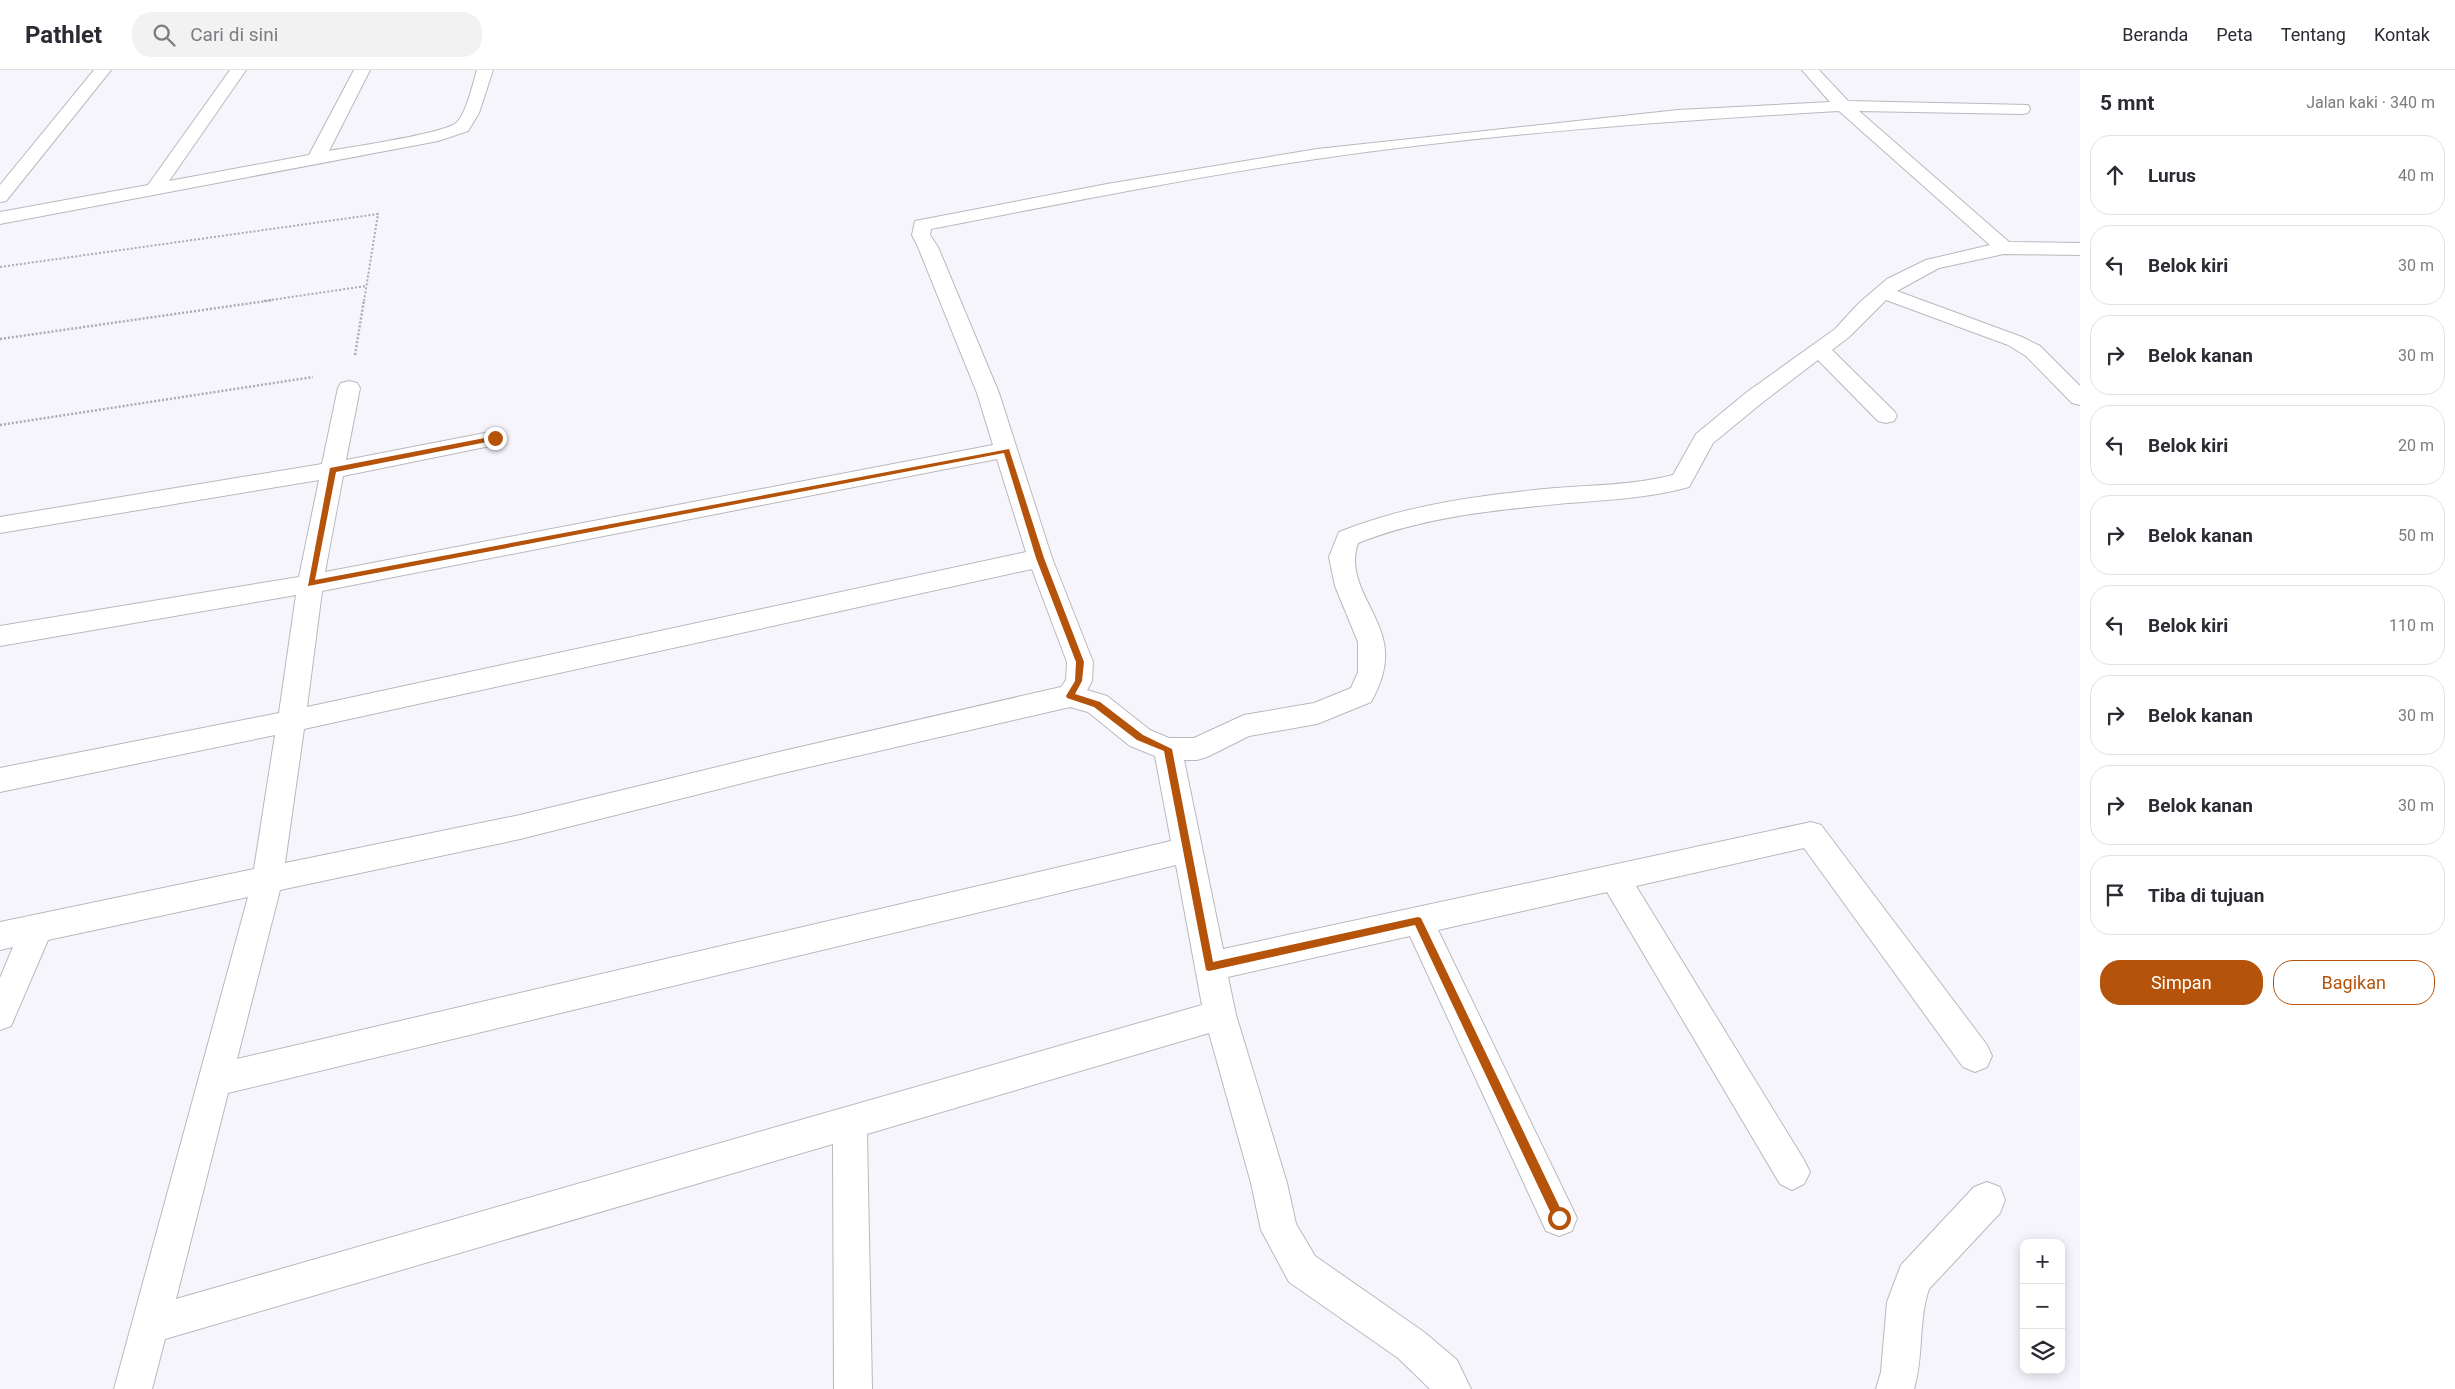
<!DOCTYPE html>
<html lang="id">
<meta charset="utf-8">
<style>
:root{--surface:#fff;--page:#f2f2f3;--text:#2b2b33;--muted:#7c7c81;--line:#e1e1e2;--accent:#b45309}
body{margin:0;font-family:Roboto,sans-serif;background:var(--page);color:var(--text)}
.controls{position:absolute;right:15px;bottom:15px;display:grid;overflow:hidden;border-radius:10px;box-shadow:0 2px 12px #0003}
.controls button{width:45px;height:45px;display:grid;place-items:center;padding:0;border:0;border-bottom:1px solid var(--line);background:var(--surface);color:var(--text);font:25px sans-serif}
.stop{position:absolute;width:15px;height:15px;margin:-11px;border:4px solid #b45309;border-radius:50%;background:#fff}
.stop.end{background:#b45309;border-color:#fff;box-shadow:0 1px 5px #0008}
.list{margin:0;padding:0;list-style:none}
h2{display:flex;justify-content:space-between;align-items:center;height:65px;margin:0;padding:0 20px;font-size:21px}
h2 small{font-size:16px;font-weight:400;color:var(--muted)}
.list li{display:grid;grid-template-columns:32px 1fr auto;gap:15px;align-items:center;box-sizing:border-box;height:80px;margin:0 10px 10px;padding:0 10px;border:1px solid var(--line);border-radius:20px}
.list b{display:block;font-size:19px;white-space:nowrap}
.list em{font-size:16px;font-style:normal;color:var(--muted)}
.actions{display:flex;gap:10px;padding:15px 20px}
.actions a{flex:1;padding:11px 0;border:1px solid var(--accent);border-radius:20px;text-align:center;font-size:18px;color:var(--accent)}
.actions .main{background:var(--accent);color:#fff}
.icon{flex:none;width:28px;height:28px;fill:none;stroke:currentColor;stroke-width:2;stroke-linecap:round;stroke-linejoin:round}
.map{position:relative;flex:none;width:2080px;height:1319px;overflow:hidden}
header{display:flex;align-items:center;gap:30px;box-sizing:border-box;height:70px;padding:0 25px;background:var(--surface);border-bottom:1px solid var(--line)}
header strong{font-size:24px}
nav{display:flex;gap:28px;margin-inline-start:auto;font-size:18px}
.search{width:350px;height:45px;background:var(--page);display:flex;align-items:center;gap:12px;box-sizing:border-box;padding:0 18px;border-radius:20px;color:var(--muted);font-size:19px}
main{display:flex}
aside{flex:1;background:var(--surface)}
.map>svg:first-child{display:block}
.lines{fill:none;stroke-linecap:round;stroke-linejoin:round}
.minor-casing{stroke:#bab8bf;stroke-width:2}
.path-far1{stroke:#acabb0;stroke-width:2;stroke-dasharray:2 2;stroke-linecap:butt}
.path{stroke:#acabb0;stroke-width:2.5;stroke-dasharray:2 2;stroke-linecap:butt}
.minor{fill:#fff;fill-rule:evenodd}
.route{fill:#b45309}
</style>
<header>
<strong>Pathlet</strong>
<div class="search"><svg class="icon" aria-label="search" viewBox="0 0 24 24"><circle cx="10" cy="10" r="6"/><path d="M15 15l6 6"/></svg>Cari di sini</div>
<nav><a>Beranda</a><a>Peta</a><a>Tentang</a><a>Kontak</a></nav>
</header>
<main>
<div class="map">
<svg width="2080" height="1319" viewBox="0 0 2080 1319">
<rect width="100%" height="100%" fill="#f7f5fc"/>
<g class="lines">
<defs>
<path id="minor" d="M94 0H111L6 131 0 132V115Z
M230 0H246L169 111 309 85 354 0H370L329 81C351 77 442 64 456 53 466 45 473 13 477 0H493L479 43 468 61 438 71 0 154V142L148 115Z
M1802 0H1819L1848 31 2028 35 2030 39 2028 43 2022 44 1859 41 2009 172 2080 173V185L2004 184 1939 198 1897 221 2022 267 2040 276 2080 316V335L2072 333 2026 286 2008 275 1886 230 1849 267 1832 280 1894 341 1897 346 1894 351 1886 353 1878 351 1818 290 1763 332 1713 373 1689 417C1649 428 1609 430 1568 433 1496 440 1426 446 1358 473 1345 510 1378 539 1384 573 1388 595 1381 614 1371 632L1317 654 1249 666 1207 687 1197 690H1184L1223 879 1811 752 1821 755 1987 975 1992 986 1987 997 1975 1002 1963 997 1804 778 1636 816 1804 1090 1810 1102 1804 1114 1792 1120 1780 1114 1607 822 1438 860 1577 1148 1572 1161 1559 1166 1546 1161 1410 866 1228 907 1236 945 1287 1113 1296 1154 1315 1186 1424 1262 1457 1290 1471 1319H1430L1398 1288 1289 1212 1261 1160 1251 1113 1209 963 867 1064 872 1319H834L833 1074 165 1269 152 1319H114L248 827 48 870 11 956 0 960V908L13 877 0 880V852L254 799 275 665 0 722V698L279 643 296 525 0 576V556L299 507 319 410 0 463V447L322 394 338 318 341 313 349 311 357 313 360 318 346 390 495 361 503 363 506 368 503 373 495 375 343 406 325 502 993 375 977 323 918 177 912 165 915 151 1107 114 1317 79 1678 40 1830 32ZM1839 41 1990 175 1926 190 1887 209 1859 233 1835 259 1747 322 1696 364 1673 405C1635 415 1594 415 1555 418 1481 425 1409 434 1339 462L1329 487 1335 516 1358 572V602L1351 618 1314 633 1244 645 1194 668H1169L1150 660 1107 626 1087 620 1092 611 1093 592 1052 488 999 323 938 177 930 165 931 159C1059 134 1187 108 1316 89 1489 64 1665 51 1839 41ZM997 389 1026 482 307 637 322 521ZM1032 499 1067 592 1066 610 1061 617 783 681 520 745 285 793 304 659ZM1070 637 1088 642 1130 676 1155 686 1171 771 237 989 280 820 520 769 783 703ZM1176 795 1202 935 176 1229 228 1023Z
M1987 1112 2000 1117 2005 1130 2000 1143 1929 1219C1918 1251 1924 1286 1914 1319H1876L1881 1302 1887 1232 1901 1195 1974 1117Z"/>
</defs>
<use href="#minor" class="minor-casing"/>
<path class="path-far1" d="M0 197 378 144 364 231
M264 231 366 216"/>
<path class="path" d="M0 269 273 230
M355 285 364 230
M0 355 313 307"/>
<use href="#minor" class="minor"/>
</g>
<path class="route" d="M495 366 497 370 336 402 315 510 1009 379 1044 488 1084 592 1082 611 1075 624 1100 632 1143 665 1172 679 1213 892 1418 847 1421 848 1563 1144V1152H1555L1415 855 1209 901 1206 900 1164 681 1137 670 1094 637 1067 628 1066 626 1075 611 1076 592 1036 488 1004 383 308 516 330 398Z"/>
</svg>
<div class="controls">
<button>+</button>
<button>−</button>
<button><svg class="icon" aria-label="layers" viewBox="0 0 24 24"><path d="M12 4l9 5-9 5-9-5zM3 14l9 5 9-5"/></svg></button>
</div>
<div class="stop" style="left:1559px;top:1148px"></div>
<div class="stop end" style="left:495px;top:368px"></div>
</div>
<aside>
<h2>5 mnt<small>Jalan kaki · 340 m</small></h2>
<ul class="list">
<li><svg class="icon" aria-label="ahead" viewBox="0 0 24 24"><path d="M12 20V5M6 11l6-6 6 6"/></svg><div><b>Lurus</b></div><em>40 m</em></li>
<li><svg class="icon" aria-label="left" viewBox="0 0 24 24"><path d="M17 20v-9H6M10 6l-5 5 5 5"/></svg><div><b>Belok kiri</b></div><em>30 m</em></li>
<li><svg class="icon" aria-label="right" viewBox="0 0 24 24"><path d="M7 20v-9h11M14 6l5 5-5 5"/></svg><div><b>Belok kanan</b></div><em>30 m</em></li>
<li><svg class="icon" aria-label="left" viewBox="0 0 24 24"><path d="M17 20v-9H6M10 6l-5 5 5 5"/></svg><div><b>Belok kiri</b></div><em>20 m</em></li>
<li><svg class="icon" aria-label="right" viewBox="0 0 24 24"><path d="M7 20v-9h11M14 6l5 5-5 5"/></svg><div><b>Belok kanan</b></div><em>50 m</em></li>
<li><svg class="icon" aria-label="left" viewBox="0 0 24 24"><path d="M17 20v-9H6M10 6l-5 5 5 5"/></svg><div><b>Belok kiri</b></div><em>110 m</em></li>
<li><svg class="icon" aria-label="right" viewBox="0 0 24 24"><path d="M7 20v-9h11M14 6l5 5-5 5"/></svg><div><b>Belok kanan</b></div><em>30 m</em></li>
<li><svg class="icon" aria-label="right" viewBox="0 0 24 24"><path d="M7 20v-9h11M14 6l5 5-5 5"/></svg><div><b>Belok kanan</b></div><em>30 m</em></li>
<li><svg class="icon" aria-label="arrive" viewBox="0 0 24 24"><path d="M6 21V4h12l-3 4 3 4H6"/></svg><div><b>Tiba di tujuan</b></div></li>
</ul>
<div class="actions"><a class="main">Simpan</a><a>Bagikan</a></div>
</aside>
</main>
